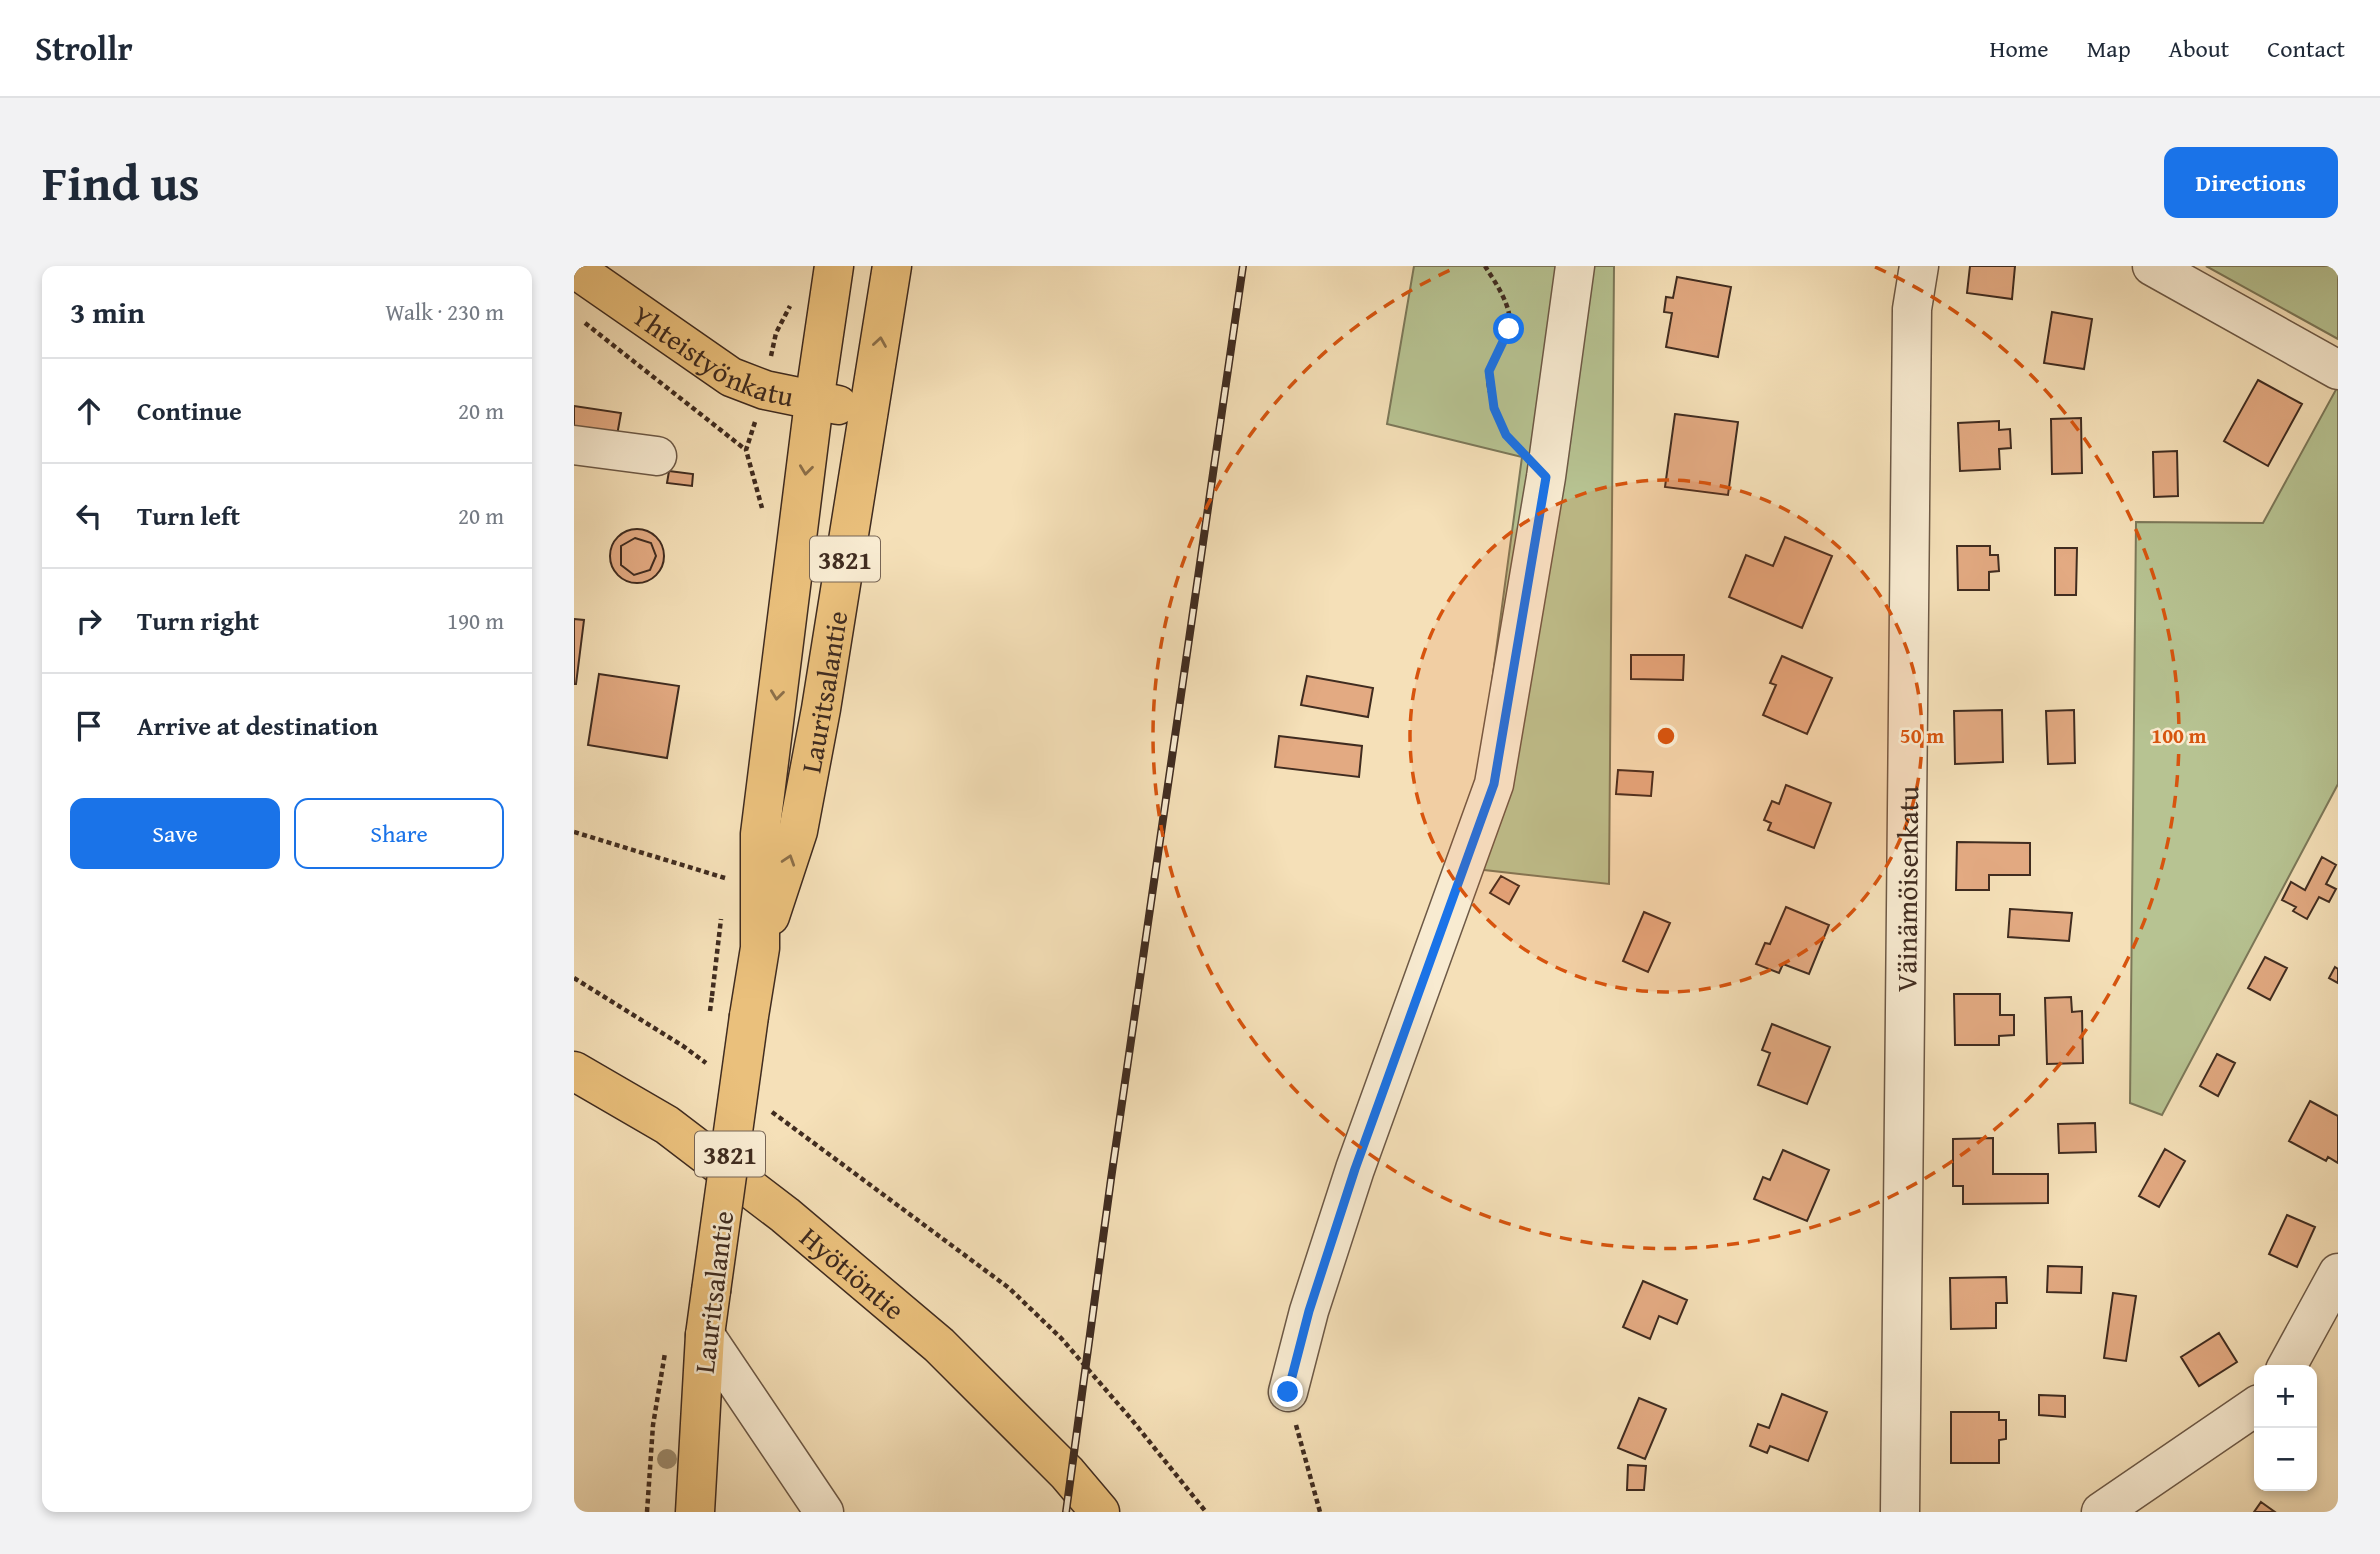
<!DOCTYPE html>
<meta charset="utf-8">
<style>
:root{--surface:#fff;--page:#f2f2f3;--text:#1f2937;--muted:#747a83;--line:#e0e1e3;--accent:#1a73e8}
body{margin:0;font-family:"Gentium Book Plus",serif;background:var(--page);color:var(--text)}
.controls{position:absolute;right:21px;bottom:21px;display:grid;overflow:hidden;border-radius:14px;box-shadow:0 4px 10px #0003}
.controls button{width:63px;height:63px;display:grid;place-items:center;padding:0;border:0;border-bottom:2px solid var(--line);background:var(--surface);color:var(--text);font:35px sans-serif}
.stop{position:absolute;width:21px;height:21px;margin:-16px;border:5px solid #1a73e8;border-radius:50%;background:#fff}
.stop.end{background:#1a73e8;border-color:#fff;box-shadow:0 2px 7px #0008}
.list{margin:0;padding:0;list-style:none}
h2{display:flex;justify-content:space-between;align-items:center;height:91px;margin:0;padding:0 28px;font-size:30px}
h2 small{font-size:23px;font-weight:400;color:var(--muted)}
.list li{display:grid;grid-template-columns:46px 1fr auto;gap:21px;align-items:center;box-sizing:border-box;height:105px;padding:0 28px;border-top:2px solid var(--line)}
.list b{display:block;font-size:26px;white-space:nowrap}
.list em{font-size:23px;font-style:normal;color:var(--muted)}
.actions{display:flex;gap:14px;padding:21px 28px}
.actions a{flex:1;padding:16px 0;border:2px solid var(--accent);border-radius:14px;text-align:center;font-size:24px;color:var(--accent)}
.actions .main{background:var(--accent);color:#fff}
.icon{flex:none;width:38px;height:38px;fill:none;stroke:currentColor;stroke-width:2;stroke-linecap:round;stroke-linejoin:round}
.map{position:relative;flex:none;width:1764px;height:1246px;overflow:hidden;border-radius:14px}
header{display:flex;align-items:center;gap:42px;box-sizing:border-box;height:98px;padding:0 35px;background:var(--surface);border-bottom:2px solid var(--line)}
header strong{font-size:33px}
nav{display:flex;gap:38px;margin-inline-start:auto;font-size:24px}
.intro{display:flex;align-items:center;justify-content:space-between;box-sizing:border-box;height:168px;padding:0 42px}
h1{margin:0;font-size:49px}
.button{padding:18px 32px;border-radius:14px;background:var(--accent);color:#fff;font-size:24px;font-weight:700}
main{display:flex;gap:42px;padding:0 42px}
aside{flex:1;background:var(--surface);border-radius:14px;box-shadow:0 4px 10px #0003}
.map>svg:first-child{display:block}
.green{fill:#b7c392;stroke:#7c7859;stroke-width:2}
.building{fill:#e3aa82;stroke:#402c20;stroke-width:2}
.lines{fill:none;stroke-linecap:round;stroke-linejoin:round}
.minor-casing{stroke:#6d5946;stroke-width:41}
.major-casing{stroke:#402c20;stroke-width:41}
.path{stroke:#402c20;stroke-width:4.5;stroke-dasharray:5 3.5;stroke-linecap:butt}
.minor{stroke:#f8ebd1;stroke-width:38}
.major{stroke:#eac07c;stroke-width:38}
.rail-casing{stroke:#402c20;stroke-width:8}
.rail{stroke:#f8ebd1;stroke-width:5;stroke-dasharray:16;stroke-linecap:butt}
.major-bridge-casing{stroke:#402c20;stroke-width:41;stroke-linecap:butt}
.path-bridge{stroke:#402c20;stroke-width:4.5;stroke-dasharray:5 3.5;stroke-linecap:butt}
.major-bridge{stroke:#eac07c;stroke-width:38}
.tree{fill:#9f8e71}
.oneway{stroke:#8c6f49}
.route{stroke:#1a73e8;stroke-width:9}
.ring{fill:none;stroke:#d7540e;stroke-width:3.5;stroke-dasharray:12 9}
.labels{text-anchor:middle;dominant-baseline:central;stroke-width:5;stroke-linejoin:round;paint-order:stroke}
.shield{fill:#f8ebd1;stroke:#776555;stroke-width:2}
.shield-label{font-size:26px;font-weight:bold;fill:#402c20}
.street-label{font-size:28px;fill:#402c20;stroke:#f8ebd1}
.centre{fill:#d7540e;stroke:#f8ebd1;stroke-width:3.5}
.ring-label{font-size:21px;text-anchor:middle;font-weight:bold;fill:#d7540e;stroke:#f8ebd1;stroke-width:5;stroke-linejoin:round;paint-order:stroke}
</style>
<header>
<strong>Strollr</strong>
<nav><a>Home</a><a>Map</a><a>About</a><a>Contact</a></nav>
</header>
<div class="intro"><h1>Find us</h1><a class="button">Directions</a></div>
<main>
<aside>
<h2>3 min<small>Walk · 230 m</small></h2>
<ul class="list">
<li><svg class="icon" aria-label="ahead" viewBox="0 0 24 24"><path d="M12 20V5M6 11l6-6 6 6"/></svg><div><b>Continue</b></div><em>20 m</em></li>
<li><svg class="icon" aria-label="left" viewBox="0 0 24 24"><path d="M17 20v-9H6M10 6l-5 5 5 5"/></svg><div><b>Turn left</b></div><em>20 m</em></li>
<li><svg class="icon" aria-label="right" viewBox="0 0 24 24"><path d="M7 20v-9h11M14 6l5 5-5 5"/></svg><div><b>Turn right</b></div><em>190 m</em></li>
<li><svg class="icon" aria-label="arrive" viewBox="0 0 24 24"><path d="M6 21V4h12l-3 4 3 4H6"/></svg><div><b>Arrive at destination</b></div></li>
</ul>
<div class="actions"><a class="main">Save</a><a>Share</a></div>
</aside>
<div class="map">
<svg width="1764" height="1246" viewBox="0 0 1764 1246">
<rect width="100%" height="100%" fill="#f5e0b8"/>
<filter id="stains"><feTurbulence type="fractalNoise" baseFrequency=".00286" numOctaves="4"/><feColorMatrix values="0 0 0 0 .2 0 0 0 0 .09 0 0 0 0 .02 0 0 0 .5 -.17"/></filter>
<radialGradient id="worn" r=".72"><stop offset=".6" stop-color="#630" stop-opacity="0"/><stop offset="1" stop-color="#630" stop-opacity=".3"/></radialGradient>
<path class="green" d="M840 0H1040L1035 618 893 602 948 191 813 158Z
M1632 0H1764V73Z
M1764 120V518L1588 849 1556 837 1562 256 1689 257Z"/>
<path class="building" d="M1396 0H1441L1438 33 1393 27Z
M1103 11 1157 21 1144 91 1092 81 1098 47 1090 46 1092 31 1099 32Z
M1478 46 1518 53 1510 103 1470 97Z
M1684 114 1728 138 1694 200 1650 175Z
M0 140 47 147 42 175 0 168Z
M1101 148 1164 156 1154 229 1091 221Z
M1507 152 1508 207 1478 208 1477 153Z
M1425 155V164L1436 163 1437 182 1425 183 1426 203 1386 205 1384 157Z
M1603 185 1604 230 1580 231 1579 186Z
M95 205 119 208 118 220 93 217Z
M36 290a27 27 0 1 1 54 0a27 27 0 1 1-54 0Z
M1211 271 1258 290 1228 362 1155 331 1172 289 1199 300Z
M61 272 77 277 82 290 76 304 60 309 47 299V280Z
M1383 280H1416V289H1424L1425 305 1415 306V324H1384Z
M1481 282H1503L1502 329H1481Z
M0 353 10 354 2 418H0Z
M1057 389H1110L1109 414 1057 413Z
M1208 390 1258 412 1233 468 1189 449 1202 419 1196 417Z
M25 408 105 420 93 492 14 479Z
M733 410 799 422 794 451 727 439Z
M1428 444 1429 496 1381 498 1380 445Z
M1500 444 1501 497 1474 498 1472 445Z
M705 470 788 480 785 511 701 501Z
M1044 504 1079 506 1077 530 1042 528Z
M1212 519 1257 537 1240 582 1194 564 1197 557 1190 554 1198 535 1205 538Z
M1383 576 1456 577V609H1415V624H1382Z
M1748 591 1762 599 1752 618 1762 623 1755 636 1745 631 1733 653 1719 645 1722 641 1708 634 1717 616 1731 624Z
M927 610 945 620 935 638 916 627Z
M1212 641 1255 659 1235 708 1209 698 1205 707 1182 698 1191 677 1196 678Z
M1436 643 1498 647 1495 675 1434 671Z
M1070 646 1096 657 1074 706 1049 695Z
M1691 691 1713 702 1696 734 1674 722Z
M1761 701 1764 703V717L1755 712Z
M1380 728H1426V749H1440V769L1425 770V779H1381Z
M1497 731 1498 746 1508 745 1509 797 1473 798 1471 732Z
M1198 758 1256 781 1233 838 1184 819 1196 787 1188 784Z
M1643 788 1661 797 1644 830 1626 820Z
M1736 835 1764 850V897L1754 891 1752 895 1715 875Z
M1521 857 1522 886 1485 887 1484 858Z
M1419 872V908H1474V937L1389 938V920H1379V873Z
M1591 883 1611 895 1585 941 1565 930Z
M1209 884 1255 904 1233 955 1180 933 1189 911 1196 914Z
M1713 949 1741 961 1723 1001 1695 988Z
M1474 1000 1508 1001 1507 1027 1473 1026Z
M1432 1011 1433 1037H1422V1062L1377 1063 1376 1012Z
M1069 1015 1113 1034 1103 1058 1085 1050 1076 1073 1049 1061Z
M1539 1027 1562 1030 1552 1095 1530 1092Z
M1645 1067 1663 1096 1625 1120 1607 1091Z
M1208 1128 1253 1146 1234 1195 1196 1180 1193 1187 1176 1180 1184 1158 1195 1162Z
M1465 1129 1491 1130V1151L1465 1149Z
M1065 1132 1092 1143 1071 1193 1044 1182Z
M1377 1146H1425V1154H1432V1173L1425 1174V1197H1377Z
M1054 1199 1072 1200 1070 1224H1053Z
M1687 1236 1701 1246H1680Z"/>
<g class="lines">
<defs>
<g id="minor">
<path d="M1578 0 1764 104"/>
<path d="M0 179 83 190"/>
<path d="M131 1069 250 1246"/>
<path d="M1711 1104 1764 1007"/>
<path d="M714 1126 735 1045 781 903 920 518 972 211 1001 0"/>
<path id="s1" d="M1326 1246 1338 43 1345 0"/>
<path d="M1527 1246 1685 1138"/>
</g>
<g id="major">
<path id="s2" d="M0 2 157 111 191 124 264 139"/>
<path id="s3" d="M196 650 224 565 247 443 318 0"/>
<path d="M175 750 186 682V568L240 136 260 0"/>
<path id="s4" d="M0 805 93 859 211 949 365 1079 493 1207 526 1246"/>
<path d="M121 1246 131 1069 137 1025"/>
</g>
</defs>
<use href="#minor" class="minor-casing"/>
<use href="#major" class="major-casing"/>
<path class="path" d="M911 0C922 18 940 42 935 64 932 78 919 89 915 103 910 121 927 165 940 178
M11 57 172 184
M197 90 202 67 216 40
M181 156 172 184 188 242
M0 566 151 612
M0 712 109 780 132 797
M138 730 147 653
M198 846 435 1022 487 1072 558 1154 632 1246
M722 1159 746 1246
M73 1246 79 1159 91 1087"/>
<use href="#minor" class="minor"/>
<use href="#major" class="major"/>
<defs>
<path id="rail" d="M492 1246 537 913 669 0"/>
</defs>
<use href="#rail" class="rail-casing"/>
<use href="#rail" class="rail"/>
<defs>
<path id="major-bridge" d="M137 1025 175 750"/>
</defs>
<use href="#major-bridge" class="major-bridge-casing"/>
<path class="path-bridge" d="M136 745 138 730"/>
<use href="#major-bridge" class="major-bridge"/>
</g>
<circle class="tree" cx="93" cy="1193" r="10"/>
<defs><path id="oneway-chevron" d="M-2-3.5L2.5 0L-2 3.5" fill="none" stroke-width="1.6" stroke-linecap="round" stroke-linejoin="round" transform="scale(1.75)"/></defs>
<g class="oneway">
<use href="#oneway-chevron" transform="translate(306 76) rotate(-81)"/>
<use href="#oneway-chevron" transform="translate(232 204) rotate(97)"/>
<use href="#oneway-chevron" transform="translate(203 429) rotate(97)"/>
<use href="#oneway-chevron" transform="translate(215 594) rotate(-72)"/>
</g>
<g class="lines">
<path class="route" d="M714 1126 735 1045 781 903 920 518 972 211 932 169 920 142 915 105 935 63"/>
</g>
<circle cx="1092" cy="470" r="256" fill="#d7540e" fill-opacity=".12"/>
<g class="ring">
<circle cx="1092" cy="470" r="256"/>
<path d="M1301 1A513 513 0 1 1 883 1"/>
</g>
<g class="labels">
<g class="shield">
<rect x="236" y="270.5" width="70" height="45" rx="5"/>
<rect x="121" y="865.5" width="70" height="45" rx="5"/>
</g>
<g class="shield-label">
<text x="271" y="293">3821</text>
<text x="156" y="888">3821</text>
</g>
<g class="street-label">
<text stroke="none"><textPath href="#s2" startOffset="166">Yhteistyönkatu</textPath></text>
<text stroke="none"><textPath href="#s3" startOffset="231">Lauritsalantie</textPath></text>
<text stroke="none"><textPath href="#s1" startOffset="623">Väinämöisenkatu</textPath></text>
<text stroke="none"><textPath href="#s4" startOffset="345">Hyötiöntie</textPath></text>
<text transform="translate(139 1026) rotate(-83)">Lauritsalantie</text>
</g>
</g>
<circle cx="1092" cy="470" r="10" class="centre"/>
<g class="ring-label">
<text x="1348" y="477">50 m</text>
<text x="1605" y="477">100 m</text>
</g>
<rect width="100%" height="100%" filter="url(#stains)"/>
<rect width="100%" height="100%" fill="url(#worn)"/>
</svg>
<div class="controls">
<button>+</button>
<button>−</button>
</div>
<div class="stop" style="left:935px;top:63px"></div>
<div class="stop end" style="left:714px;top:1126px"></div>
</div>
</main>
